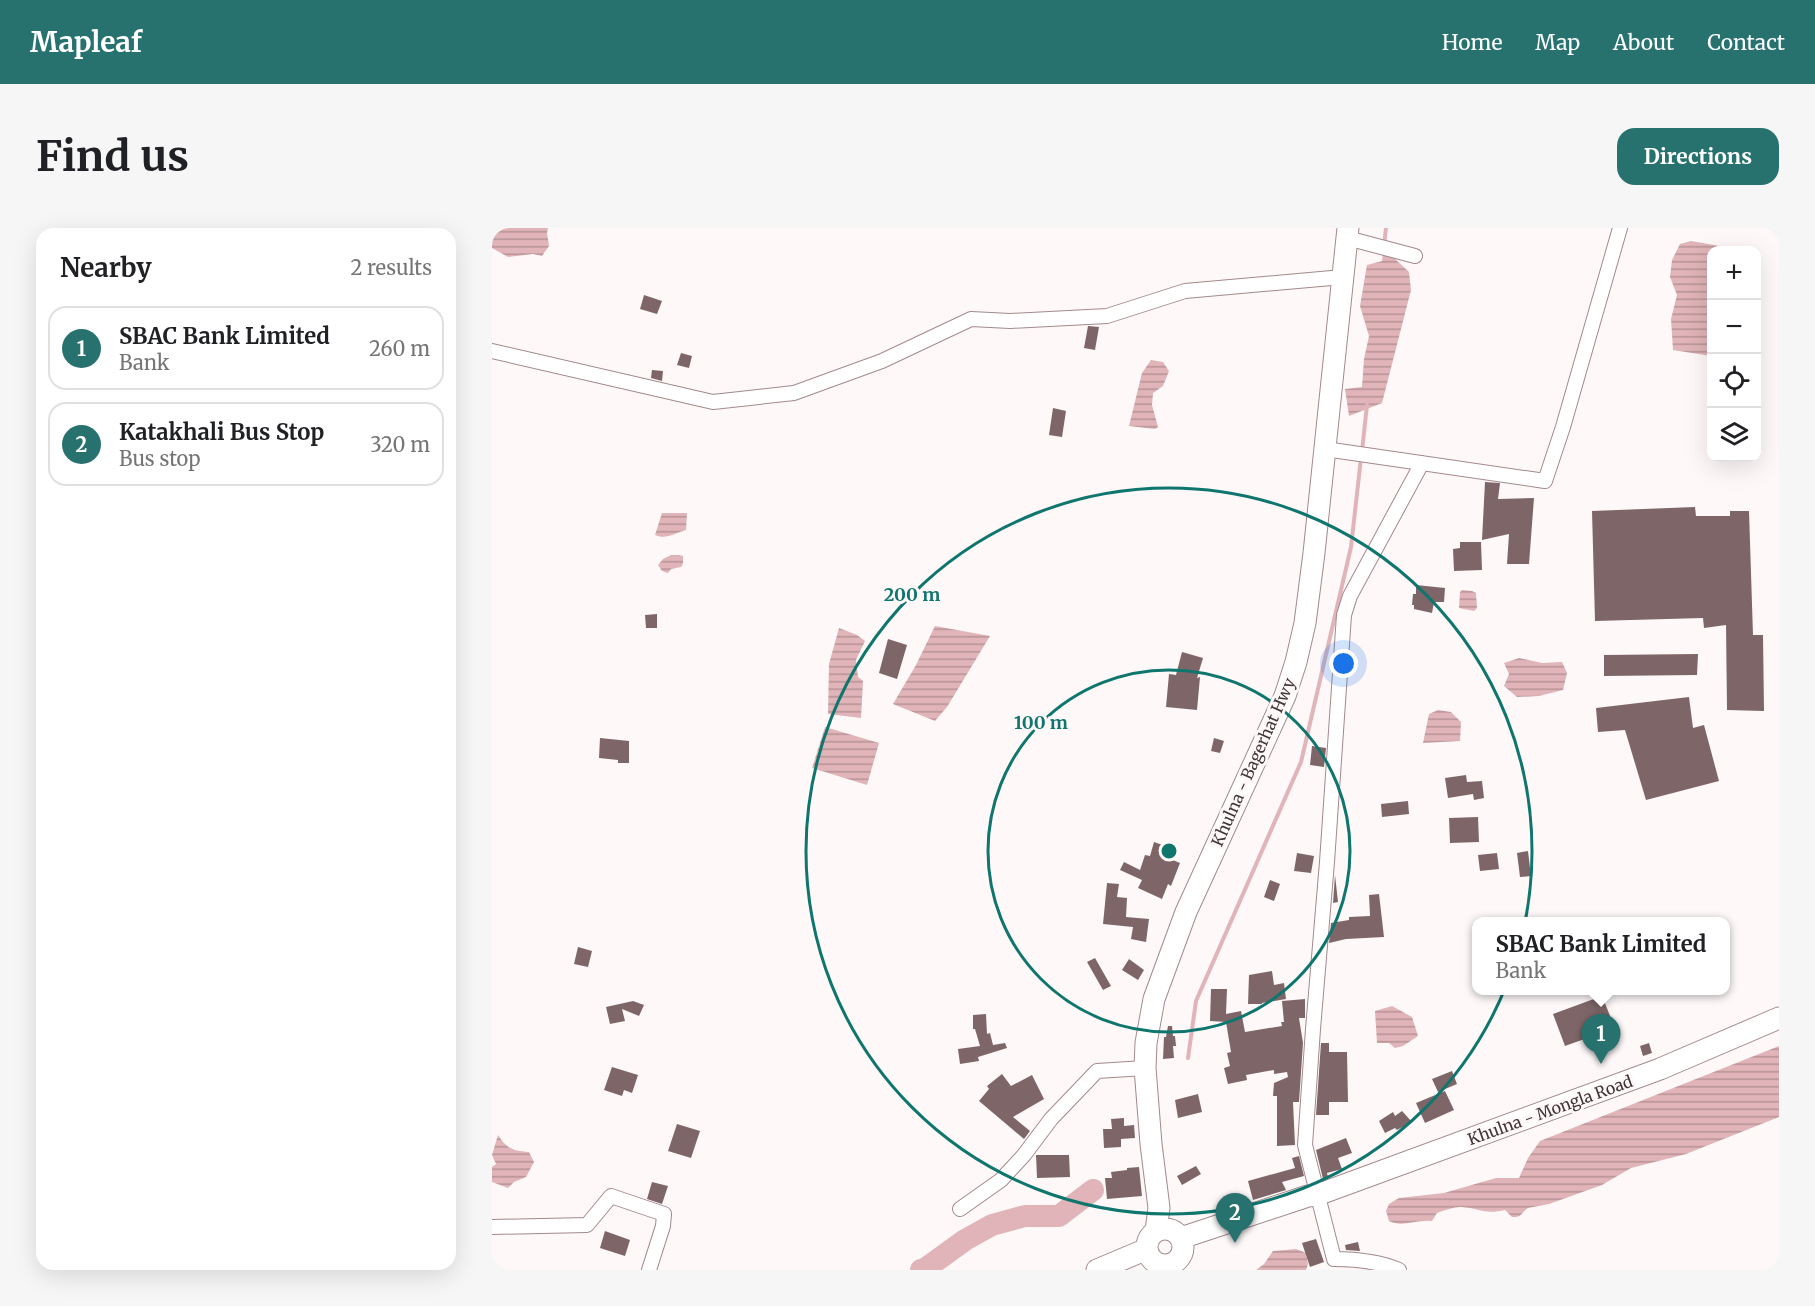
<!DOCTYPE html>
<meta charset="utf-8">
<style>
:root{--surface:#fff;--page:#f6f6f6;--text:#202124;--muted:#757577;--line:#e0e0e0;--accent:#27726f}
body{margin:0;font-family:Merriweather,serif;background:var(--page);color:var(--text)}
.controls{position:absolute;right:18px;top:18px;display:grid;overflow:hidden;border-radius:12px;box-shadow:0 6px 24px #0002}
.controls button{width:54px;height:54px;display:grid;place-items:center;padding:0;border:0;border-bottom:2px solid var(--line);background:var(--surface);color:var(--text);font:30px sans-serif}
.you{position:absolute;left:852px;top:436px;width:21px;height:21px;margin:-15px;border:4px solid #fff;border-radius:50%;background:#1a73e8;box-shadow:0 0 0 9px #1a73e833}
.badge{display:grid;place-items:center;width:39px;height:39px;border-radius:50%;background:var(--accent);color:#fff;font-size:20px;font-weight:700}
.pin{position:absolute;translate:-50% -50px;filter:drop-shadow(0 2px 3px #0008)}
.pin::after{content:'';position:absolute;top:32px;width:21px;height:18px;background:inherit;clip-path:polygon(0 0,100% 0,50% 100%)}
.popup{position:absolute;left:980px;top:689px;width:258px;height:78px;box-sizing:border-box;display:grid;place-content:center;border-radius:12px;background:var(--surface);filter:drop-shadow(0 2px 4px #0005);font-size:20px;white-space:nowrap;color:var(--muted)}
.popup b{font-size:22px;color:var(--text)}
.popup::after{content:'';position:absolute;left:50%;top:100%;margin-left:-12px;border:12px solid transparent;border-top-color:var(--surface)}
.list{margin:0;padding:0;list-style:none}
h2{display:flex;justify-content:space-between;align-items:center;height:78px;margin:0;padding:0 24px;font-size:26px}
h2 small{font-size:20px;font-weight:400;color:var(--muted)}
.list li{display:grid;grid-template-columns:39px 1fr auto;gap:18px;align-items:center;box-sizing:border-box;height:84px;margin:0 12px 12px;padding:0 12px;border:2px solid var(--line);border-radius:18px}
.list b{display:block;font-size:22px;white-space:nowrap}
.list p{margin:0;font-size:20px;white-space:nowrap;color:var(--muted)}
.list em{font-size:20px;font-style:normal;color:var(--muted)}
.icon{flex:none;width:33px;height:33px;fill:none;stroke:currentColor;stroke-width:2;stroke-linecap:round;stroke-linejoin:round}
.map{position:relative;flex:none;width:1287px;height:1042px;overflow:hidden;border-radius:18px}
header{display:flex;align-items:center;gap:36px;box-sizing:border-box;height:84px;padding:0 30px;background:var(--accent);color:#fff}
header strong{font-size:28px}
nav{display:flex;gap:33px;margin-inline-start:auto;font-size:21px}
.intro{display:flex;align-items:center;justify-content:space-between;box-sizing:border-box;height:144px;padding:0 36px}
h1{margin:0;font-size:42px}
.button{padding:15px 27px;border-radius:18px;background:var(--accent);color:#fff;font-size:21px;font-weight:700}
main{display:flex;gap:36px;padding:0 36px}
aside{flex:1;background:var(--surface);border-radius:18px;box-shadow:0 6px 24px #0002}
.map>svg:first-child{display:block}
.water{fill:url(#water-rules)}
.lines{fill:none;stroke-linecap:round;stroke-linejoin:round}
.stream{stroke:#e0b4b8;stroke-width:4}
.river{stroke:#e0b4b8;stroke-width:22}
.building{fill:#7e6668}
.minor-casing{stroke:#a3898c;stroke-width:16}
.highway-casing{stroke:#a3898c;stroke-width:23}
.minor{stroke:#fff;stroke-width:14}
.highway{stroke:#fff;stroke-width:21}
.ring{fill:none;stroke:#0f766e;stroke-width:3}
.labels{text-anchor:middle;dominant-baseline:central;stroke-width:6;stroke-linejoin:round;paint-order:stroke}
.street-label{font-size:16px;fill:#413637;stroke:#fef8f9}
.centre{fill:#0f766e;stroke:#fef8f9;stroke-width:3}
.ring-label{font-size:18px;text-anchor:middle;font-weight:bold;fill:#0f766e;stroke:#fef8f9;stroke-width:6;stroke-linejoin:round;paint-order:stroke}
</style>
<header>
<strong>Mapleaf</strong>
<nav><a>Home</a><a>Map</a><a>About</a><a>Contact</a></nav>
</header>
<div class="intro"><h1>Find us</h1><a class="button">Directions</a></div>
<main>
<aside>
<h2>Nearby<small>2 results</small></h2>
<ul class="list">
<li><span class="badge">1</span><div><b>SBAC Bank Limited</b><p>Bank</p></div><em>260 m</em></li>
<li><span class="badge">2</span><div><b>Katakhali Bus Stop</b><p>Bus stop</p></div><em>320 m</em></li>
</ul>
</aside>
<div class="map">
<svg width="1287" height="1042" viewBox="0 0 1287 1042">
<defs>
<pattern id="water-rules" width="6" height="5" patternUnits="userSpaceOnUse" patternTransform="scale(1.5)"><rect width="6" height="5" fill="#e0b4b8"/><path d="M0 2.5h6" fill="none" stroke="#b79396"/></pattern>
</defs>
<rect width="100%" height="100%" fill="#fef8f9"/>
<path class="water" d="M0 0H56L55 5 57 18 50 28 41 26 16 29 0 20Z
M1199 13 1251 22H1220L1219 128 1181 122 1179 91 1185 67 1178 49 1180 32 1188 16Z
M891 25 902 30 917 44 919 62 890 175 857 188 853 161 870 159 872 131 877 108 868 78 875 37 890 33Z
M659 132 671 134 677 143 671 158 661 165 660 177 666 199 663 201 637 198 650 145Z
M170 285H195L194 302C183 305 174 312 163 307Z
M179 327H187L191 328V336L189 339 179 341 176 345 170 343 166 337 171 331Z
M970 362 980 363 984 365 985 380 982 383 967 380 968 364Z
M443 398 498 408 455 479 443 493 401 476 424 437Z
M347 400 365 407 373 413 364 432 366 449 371 453 369 490 336 486 337 436Z
M1027 430 1050 435 1070 434 1075 445 1071 462 1047 468 1025 469 1012 458 1017 446 1012 435Z
M946 482 959 484 969 494 968 513 931 515 937 486Z
M333 499 387 515 375 557 320 540Z
M900 778 920 789 926 808 911 818 903 820 897 815H885L883 783Z
M1287 818V889L1194 926 1139 940 1110 957 1057 976 1036 980C1029 985 1030 990 1020 989L1013 982C993 987 987 980 969 979 961 979 953 982 945 985L940 993C924 991 910 1000 897 993L894 983 897 976 907 970 952 965 1004 950H1027L1036 930 1048 913Z
M6 907C15 921 21 923 37 924L42 934 34 949 22 954 16 960 0 954V939L4 936 0 927Z
M804 1021 814 1025 816 1036 814 1042H764L772 1036 781 1023Z"/>
<g class="lines">
<path class="stream" d="M892 17 894 0
M870 223 875 177
M696 830 704 773 809 534 859 319 869 230"/>
<path class="river" d="M429 1042 433 1041 473 1012 500 997 533 988H567L601 962"/>
</g>
<path class="building" d="M152 67 170 73 165 86 148 81Z
M596 98 607 99 603 122 592 120Z
M189 125 200 128 197 140 185 137Z
M160 142 171 143 170 153 159 150Z
M561 180 574 183 570 209 557 207Z
M993 254 1008 255 1006 271 1042 270 1037 336H1015L1017 306 990 312Z
M1203 279 1204 288H1238V283H1257L1261 407H1271L1272 483 1235 482 1234 397 1212 400 1211 390 1103 393 1100 283Z
M968 314H989L990 342 962 343 961 321 968 320Z
M924 357 953 360 952 374H942L940 385 922 381V377H920L921 366H924Z
M165 386V400H154L153 387Z
M396 411 415 417 405 451 387 445Z
M690 424 711 430 705 450 708 449 705 482 674 479 677 446 684 447Z
M1206 426 1205 447 1112 448V427Z
M1197 469 1201 500 1212 497 1227 553 1154 572 1133 502 1106 504 1104 480Z
M108 510 137 513V535H126V532L107 530Z
M722 510 732 513 728 525 719 523Z
M820 518 834 520 832 539 818 537Z
M974 547 975 554 990 553 992 570 982 572 981 566 956 570 953 550Z
M916 573 917 586 890 589 889 576Z
M986 589 987 614 958 615 957 590Z
M662 614 679 620 676 630 688 635 679 658 676 656 670 671 646 660 650 652 628 642 632 634 648 642 653 627 658 628Z
M1036 623 1039 648 1028 649 1025 625Z
M805 625 822 628 819 645 802 643Z
M1005 625 1007 641 988 643 986 627Z
M843 647 846 674 841 675Z
M778 652 788 656 782 673 772 669Z
M615 655 627 656 625 669 635 670 634 689 657 691 654 714 639 711 641 699 611 696Z
M887 666 892 709 854 711 837 715 839 695 857 692V689L878 688 877 667Z
M86 719 100 723 96 739 82 736Z
M603 730 619 758 611 762 595 734Z
M637 731 652 742 646 752 630 742Z
M780 743 782 757 792 755 794 771 770 775V776H756L757 747Z
M719 761H735L734 786 749 783 753 804 790 798 789 794H792L790 773 813 771V790H807L811 815 807 874H801L803 917 785 918V868H781L782 855 796 849 795 844 782 846V842L754 847 755 852 736 856 732 840 738 838 735 825 739 824 734 794 718 793Z
M1110 768 1123 800 1073 818 1061 786Z
M141 773 152 777 147 788 130 781 133 793 118 796 114 779Z
M494 786 495 806 498 805 501 817 513 815 515 820 486 829 487 833 468 836 466 821 488 818 483 801H481V787Z
M676 798H680L681 808H683L684 818H681L682 830 671 831 672 809H674Z
M829 815H837V824H855L856 874H837V887H824Z
M1157 815 1160 825 1151 828 1148 818Z
M120 839 146 847 140 865 132 862 130 868 112 862Z
M960 843 965 856 946 864 940 851Z
M510 846 519 858 540 847 552 871 521 889 538 903 532 911 487 873 497 861 495 858Z
M953 863 962 882 933 895 924 875Z
M706 866 710 884 686 890 683 872Z
M910 883 920 894 905 902 903 900 893 905 887 893 901 884 903 888Z
M632 890V898L642 897 643 910 629 911V919L612 920 611 901H620L619 891Z
M185 896 208 903 199 930 176 923Z
M854 910 860 925 846 930 850 941 835 945 836 949 831 951 824 922Z
M544 927H577L578 949 545 950Z
M807 928 812 948 790 954 794 962 761 972 756 953 803 940 800 930Z
M704 938 709 946 690 957 685 948Z
M647 939 650 968 615 971 613 950H620L619 944 635 942V940Z
M160 954 176 958 170 976 155 971Z
M113 1003 138 1012 133 1028 108 1020Z
M824 1011 832 1034 818 1039 810 1015Z
M866 1014 868 1023 854 1022 853 1017Z"/>
<g class="lines">
<defs>
<path id="minor" d="M855 10 923 28
M0 123 221 174 302 165 390 133 479 91 518 93 615 88 693 63 851 49
M833 221 1053 253 1071 199 1128 0
M468 981 509 952 532 927 559 891 605 843 653 840
M0 999 95 997 119 968 172 986 171 998 157 1042
M907 1042C886 1033 864 1031 842 1031L813 917 821 801 835 634 852 387 858 368 930 235"/>
<path id="highway" d="M655 1019a18 18 0 1 1 36 0a18 18 0 1 1-36 0Z
M664 1003 667 980 659 916 653 840 654 815 662 771 694 684 793 468 804 434 813 395 822 325 856 0
M689 1010 816 968 825 967 1168 841 1287 790
M605 1042 655 1021"/>
</defs>
<use href="#minor" class="minor-casing"/>
<use href="#highway" class="highway-casing"/>
<use href="#minor" class="minor"/>
<use href="#highway" class="highway"/>
</g>
<g class="ring">
<circle cx="677" cy="623" r="181"/>
<circle cx="677" cy="623" r="363"/>
</g>
<g class="labels">
<g class="street-label">
<text transform="translate(761 534) rotate(-66)">Khulna - Bagerhat Hwy</text>
<text transform="translate(1058 882) rotate(-20)">Khulna - Mongla Road</text>
</g>
</g>
<circle cx="677" cy="623" r="9" class="centre"/>
<g class="ring-label">
<text x="420" y="373">200 m</text>
<text x="549" y="501">100 m</text>
</g>
</svg>
<div class="controls">
<button>+</button>
<button>−</button>
<button><svg class="icon" aria-label="locate" viewBox="0 0 24 24"><circle cx="12" cy="12" r="6"/><path d="M12 2v4M12 18v4M2 12h4M18 12h4"/></svg></button>
<button><svg class="icon" aria-label="layers" viewBox="0 0 24 24"><path d="M12 4l9 5-9 5-9-5zM3 14l9 5 9-5"/></svg></button>
</div>
<div class="you"></div>
<div class="pin badge" style="left:1109px;top:836px">1</div>
<div class="popup"><b>SBAC Bank Limited</b>Bank</div>
<div class="pin badge" style="left:743px;top:1015px">2</div>
</div>
</main>
